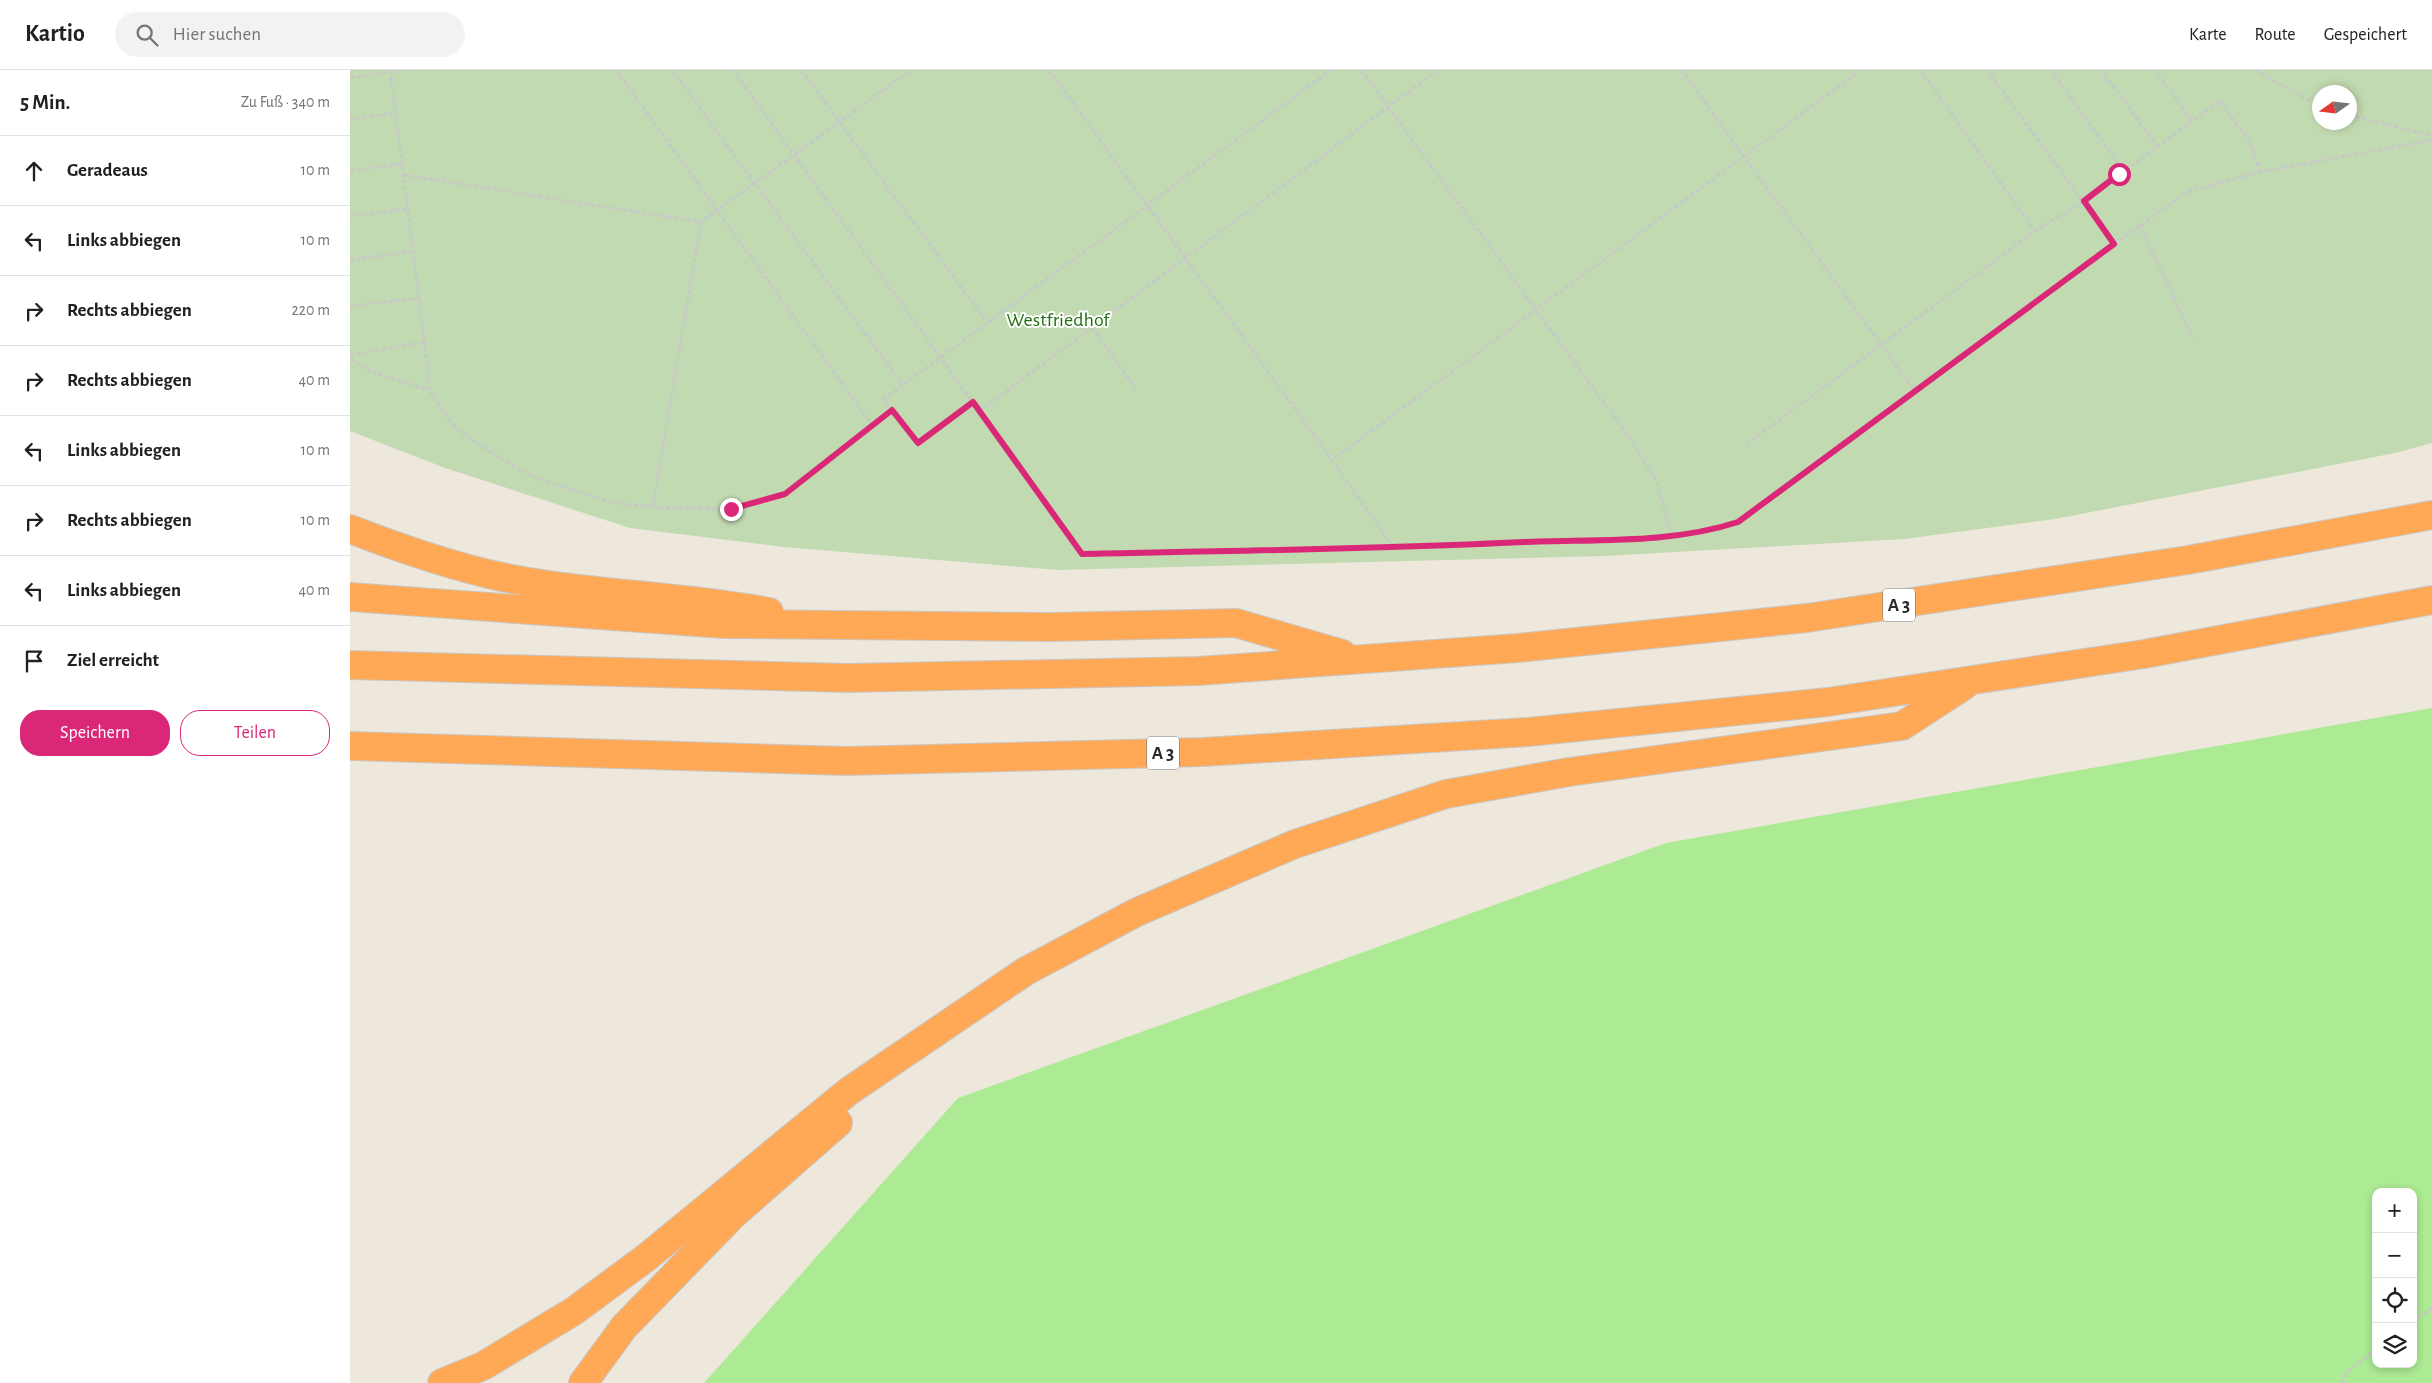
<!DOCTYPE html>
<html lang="de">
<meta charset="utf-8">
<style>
:root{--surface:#fff;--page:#f2f2f2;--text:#202124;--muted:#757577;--line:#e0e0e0;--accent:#db2777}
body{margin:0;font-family:"Alegreya Sans",sans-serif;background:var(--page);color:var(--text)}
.controls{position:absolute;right:15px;bottom:15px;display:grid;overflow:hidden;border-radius:10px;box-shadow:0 2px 8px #0003}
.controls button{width:45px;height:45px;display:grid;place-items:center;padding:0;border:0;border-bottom:1px solid var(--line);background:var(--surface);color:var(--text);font:25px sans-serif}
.compass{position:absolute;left:1962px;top:15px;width:45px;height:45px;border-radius:50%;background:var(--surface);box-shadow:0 2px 8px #0003;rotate:256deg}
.stop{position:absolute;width:15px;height:15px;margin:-11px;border:4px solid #db2777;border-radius:50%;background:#fff}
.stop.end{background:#db2777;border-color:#fff;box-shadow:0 1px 5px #0008}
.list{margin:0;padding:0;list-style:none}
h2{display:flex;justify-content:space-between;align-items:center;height:65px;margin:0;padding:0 20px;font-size:21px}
h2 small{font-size:16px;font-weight:400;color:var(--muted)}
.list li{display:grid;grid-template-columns:32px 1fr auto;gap:15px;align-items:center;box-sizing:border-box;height:70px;padding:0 20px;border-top:1px solid var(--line)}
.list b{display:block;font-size:19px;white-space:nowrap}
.list em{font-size:16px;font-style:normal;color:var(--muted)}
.actions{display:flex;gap:10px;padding:15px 20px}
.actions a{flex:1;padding:11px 0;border:1px solid var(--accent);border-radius:20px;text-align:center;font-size:18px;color:var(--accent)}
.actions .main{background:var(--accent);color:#fff}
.icon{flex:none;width:28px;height:28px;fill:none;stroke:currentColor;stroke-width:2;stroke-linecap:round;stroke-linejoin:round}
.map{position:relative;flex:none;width:2082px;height:1313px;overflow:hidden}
header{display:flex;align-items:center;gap:30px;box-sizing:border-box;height:70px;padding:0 25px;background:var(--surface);border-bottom:1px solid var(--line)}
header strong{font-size:24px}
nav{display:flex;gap:28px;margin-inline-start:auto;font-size:18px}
.search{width:350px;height:45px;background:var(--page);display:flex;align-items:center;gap:12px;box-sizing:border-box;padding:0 18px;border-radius:28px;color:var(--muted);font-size:19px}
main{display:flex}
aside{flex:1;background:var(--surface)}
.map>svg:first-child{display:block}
.green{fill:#acea93;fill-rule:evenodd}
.cemetery{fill:#c2dab1;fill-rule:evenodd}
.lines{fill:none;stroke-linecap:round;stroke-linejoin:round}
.highway-casing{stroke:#c8c8c8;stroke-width:30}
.path{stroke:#c8c8c8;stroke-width:3;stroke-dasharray:4 2.5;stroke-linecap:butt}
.highway{stroke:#ffa956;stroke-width:28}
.route{stroke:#db2777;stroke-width:6}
.labels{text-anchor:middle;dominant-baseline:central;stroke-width:4;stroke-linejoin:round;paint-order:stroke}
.shield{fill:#fff;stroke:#6b6b6b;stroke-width:1}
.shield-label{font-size:19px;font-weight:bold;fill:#2b2b2b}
.park-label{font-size:20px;fill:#216f13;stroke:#fff}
</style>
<header>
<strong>Kartio</strong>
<div class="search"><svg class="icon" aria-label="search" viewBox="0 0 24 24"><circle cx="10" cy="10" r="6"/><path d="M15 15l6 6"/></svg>Hier suchen</div>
<nav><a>Karte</a><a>Route</a><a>Gespeichert</a></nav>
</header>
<main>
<aside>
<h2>5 Min.<small>Zu Fuß · 340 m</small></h2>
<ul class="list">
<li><svg class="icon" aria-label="ahead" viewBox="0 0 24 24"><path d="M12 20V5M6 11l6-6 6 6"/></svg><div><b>Geradeaus</b></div><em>10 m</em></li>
<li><svg class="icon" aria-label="left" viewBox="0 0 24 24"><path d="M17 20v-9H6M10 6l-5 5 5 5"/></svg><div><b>Links abbiegen</b></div><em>10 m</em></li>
<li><svg class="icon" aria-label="right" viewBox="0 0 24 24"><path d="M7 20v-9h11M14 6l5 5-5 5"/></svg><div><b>Rechts abbiegen</b></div><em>220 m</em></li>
<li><svg class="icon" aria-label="right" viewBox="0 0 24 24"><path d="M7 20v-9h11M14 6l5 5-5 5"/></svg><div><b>Rechts abbiegen</b></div><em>40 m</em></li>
<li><svg class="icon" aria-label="left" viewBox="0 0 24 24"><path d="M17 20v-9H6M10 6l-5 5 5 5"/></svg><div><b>Links abbiegen</b></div><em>10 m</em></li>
<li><svg class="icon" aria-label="right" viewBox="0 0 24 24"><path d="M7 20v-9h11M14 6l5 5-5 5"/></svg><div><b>Rechts abbiegen</b></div><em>10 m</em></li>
<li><svg class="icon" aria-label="left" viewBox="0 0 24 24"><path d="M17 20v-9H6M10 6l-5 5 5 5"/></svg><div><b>Links abbiegen</b></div><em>40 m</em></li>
<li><svg class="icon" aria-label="arrive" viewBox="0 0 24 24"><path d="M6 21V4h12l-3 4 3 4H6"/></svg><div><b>Ziel erreicht</b></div></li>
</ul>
<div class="actions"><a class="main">Speichern</a><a>Teilen</a></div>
</aside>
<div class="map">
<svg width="2082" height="1313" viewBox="0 0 2082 1313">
<rect width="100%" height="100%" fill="#eee7dc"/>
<path class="green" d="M2082 638V1313H354L608 1028 1316 773ZM2026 1122H2063V1294H2026Z"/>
<path class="cemetery" d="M0 0H2082V373L2045 383 1705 449 1554 469 1255 486 707 500 434 477 280 458 95 398 0 361ZM1970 22H2000V52H1970Z"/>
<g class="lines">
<defs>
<path id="highway" d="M0 459C49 478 100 496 152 507 240 525 330 525 419 542
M0 527 374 554 702 557 886 553 992 584
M0 595 498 608 848 601 1168 578 1457 548 1838 490 2082 445
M0 676 496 691 853 682 1178 662 1478 632 1794 584 2082 530
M92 1313 133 1296 224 1241 297 1187 499 1021 676 901 787 842 945 774 1096 724 1219 702 1552 656 1615 615
M233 1313 274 1257 383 1145 488 1053"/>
</defs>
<use href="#highway" class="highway-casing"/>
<path class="path" d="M40 0 79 309V320L97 348 113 364 168 399 192 410 263 433 320 438 381 439 435 424 542 340
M266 0 521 354
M322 0 552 314
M383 0 732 484C880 481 1027 479 1174 473 1245 469 1321 474 1388 452L1836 122 1910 102 2082 70
M451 0 637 252
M699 0 982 390
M1011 0 1276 363 1305 408 1322 466
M1331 0 1565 321
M1570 0 1685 161
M1637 0 1764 174
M1701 0 1773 101
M1751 0 1807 76
M1805 0 1842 51
M1906 0 1946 24 1970 35
M0 8 55 0
M2000 45 2082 66
M0 49 45 43
M0 101 52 94
M54 105 351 152 561 0
M0 146 58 139
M1790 155 1843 269
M0 190 63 181
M0 236 69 228
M742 258 787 320
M0 285 74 272
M0 289 17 300 79 320
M623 332 568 373 534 329 981 0
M630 341 1088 0
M1397 374 1685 161 1734 131 1869 31 1900 72 1910 102
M303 436 351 152
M1043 478 982 390 1511 0
M2063 1252 2082 1238
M1992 1313 1998 1301 2026 1280"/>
<use href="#highway" class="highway"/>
</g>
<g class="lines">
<path class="route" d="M381 439 435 424 542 340 568 373 623 332 732 484C880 481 1027 479 1174 472 1245 469 1321 474 1388 452L1764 174 1734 131 1769 104"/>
</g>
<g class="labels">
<g class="shield">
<rect x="1533" y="518.5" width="32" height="33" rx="4"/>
<rect x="797" y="666.5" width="32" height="33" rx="4"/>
</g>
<g class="shield-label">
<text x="1549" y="535">A 3</text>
<text x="813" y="683">A 3</text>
</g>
<g class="park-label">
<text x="708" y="250">Westfriedhof</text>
</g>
</g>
</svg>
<div class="controls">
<button>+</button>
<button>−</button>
<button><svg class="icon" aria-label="locate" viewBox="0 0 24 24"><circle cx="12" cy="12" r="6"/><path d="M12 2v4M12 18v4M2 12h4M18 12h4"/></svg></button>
<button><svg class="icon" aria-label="layers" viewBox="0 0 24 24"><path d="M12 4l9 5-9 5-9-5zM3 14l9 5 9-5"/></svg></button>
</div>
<svg class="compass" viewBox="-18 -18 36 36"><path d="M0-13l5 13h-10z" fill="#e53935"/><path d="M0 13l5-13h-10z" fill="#757577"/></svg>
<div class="stop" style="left:1769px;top:104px"></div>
<div class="stop end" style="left:381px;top:439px"></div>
</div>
</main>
